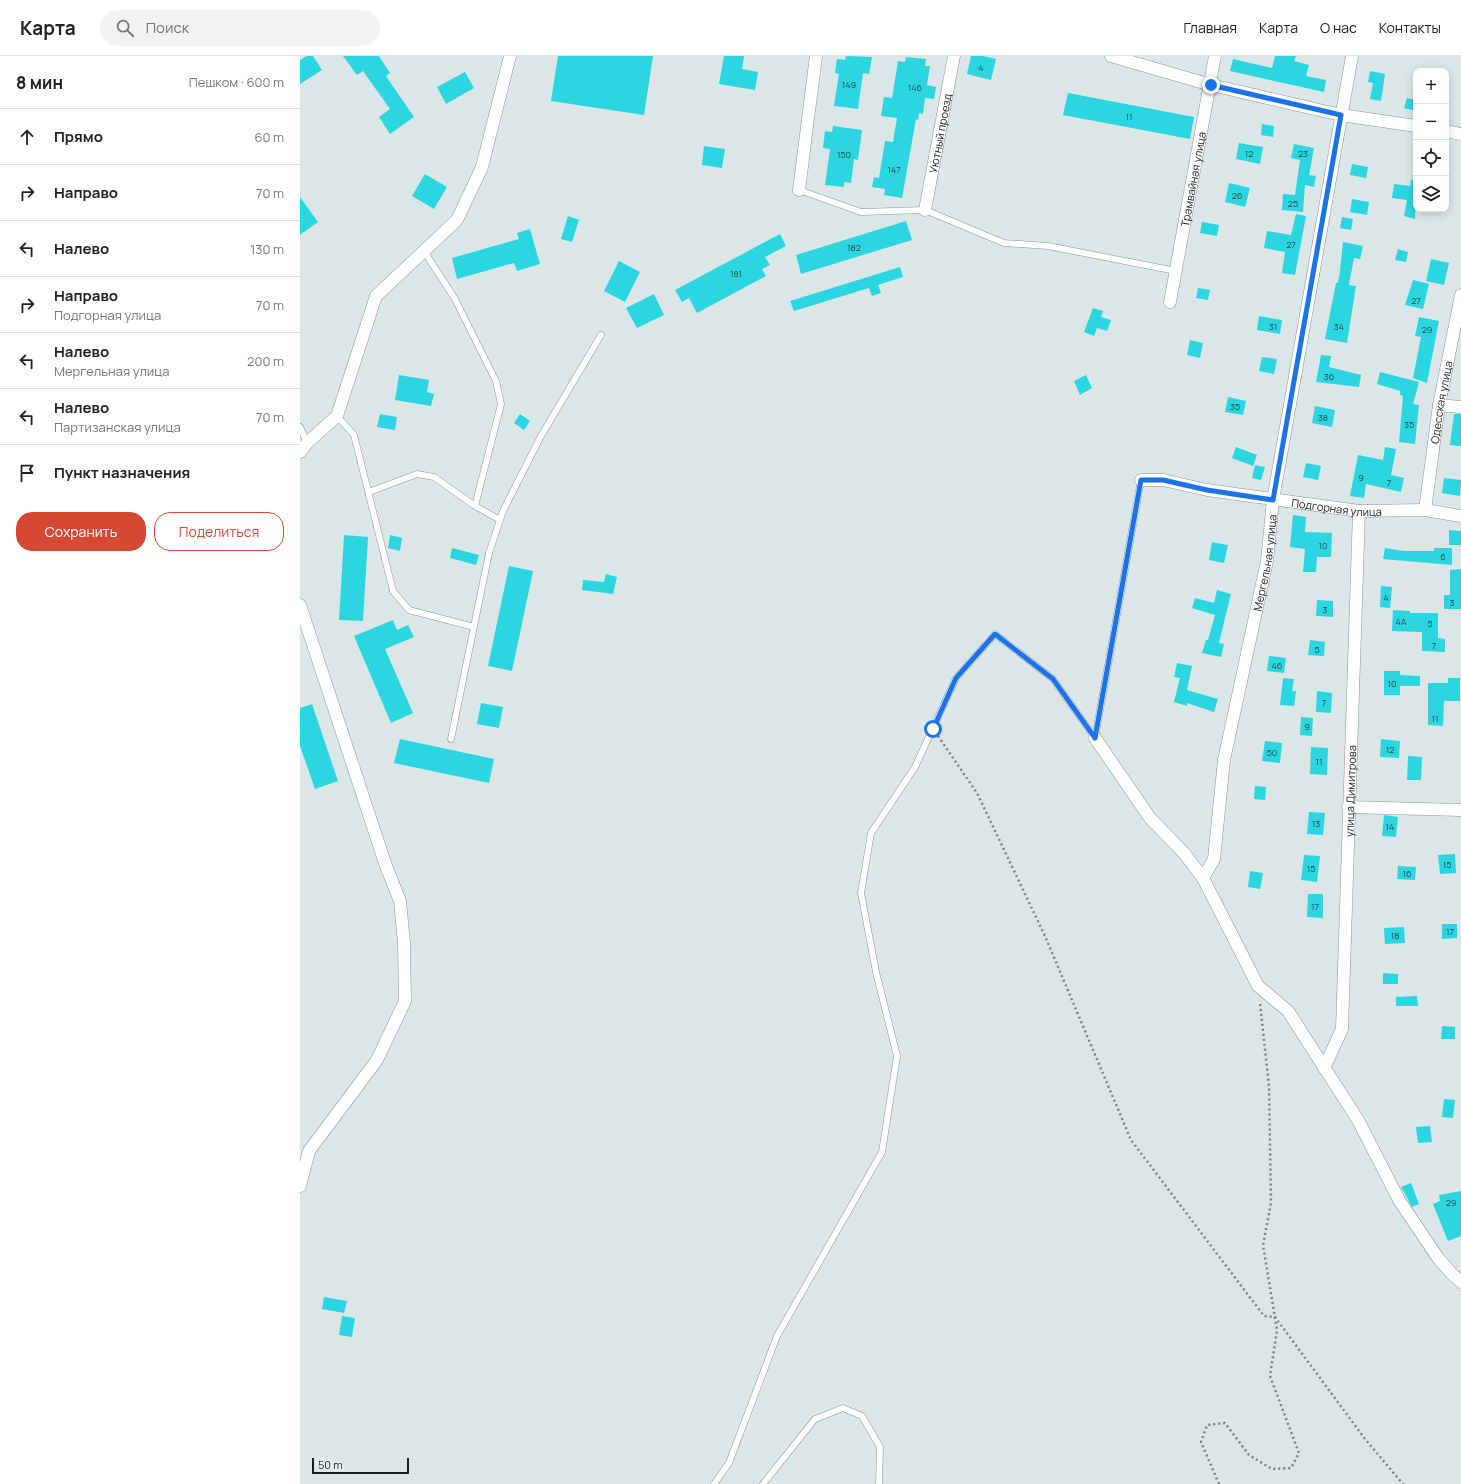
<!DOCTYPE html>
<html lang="ru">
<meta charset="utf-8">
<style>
:root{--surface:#fff;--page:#f2f2f2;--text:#222;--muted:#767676;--line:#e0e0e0;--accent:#d54833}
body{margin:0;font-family:Manrope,sans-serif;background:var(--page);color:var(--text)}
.controls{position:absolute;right:12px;top:12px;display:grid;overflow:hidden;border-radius:8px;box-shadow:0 2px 10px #0003}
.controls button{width:36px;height:36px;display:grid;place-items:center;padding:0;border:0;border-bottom:1px solid var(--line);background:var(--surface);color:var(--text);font:20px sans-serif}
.scale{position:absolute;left:12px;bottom:10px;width:97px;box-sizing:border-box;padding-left:4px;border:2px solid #191d1d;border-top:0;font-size:11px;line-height:14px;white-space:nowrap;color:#191d1d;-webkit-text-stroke:3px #e8f3f4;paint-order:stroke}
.stop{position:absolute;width:12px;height:12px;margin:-9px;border:3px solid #1a73e8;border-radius:50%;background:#fff}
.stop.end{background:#1a73e8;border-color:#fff;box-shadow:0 1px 4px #0008}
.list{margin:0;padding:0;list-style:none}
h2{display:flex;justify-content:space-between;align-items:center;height:52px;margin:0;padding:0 16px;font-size:17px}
h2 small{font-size:13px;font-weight:400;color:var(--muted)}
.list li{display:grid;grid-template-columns:26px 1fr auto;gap:12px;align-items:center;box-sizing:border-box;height:56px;padding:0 16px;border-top:1px solid var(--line)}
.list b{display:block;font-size:15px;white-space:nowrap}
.list p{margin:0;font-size:13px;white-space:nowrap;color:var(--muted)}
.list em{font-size:13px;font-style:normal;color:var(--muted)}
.actions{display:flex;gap:8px;padding:12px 16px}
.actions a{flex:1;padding:9px 0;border:1px solid var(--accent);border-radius:16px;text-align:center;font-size:14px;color:var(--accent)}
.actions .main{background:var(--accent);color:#fff}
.icon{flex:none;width:22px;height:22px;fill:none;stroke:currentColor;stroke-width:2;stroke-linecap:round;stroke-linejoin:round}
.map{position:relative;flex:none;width:1161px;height:1428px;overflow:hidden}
header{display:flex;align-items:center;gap:24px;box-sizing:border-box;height:56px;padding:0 20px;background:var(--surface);border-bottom:1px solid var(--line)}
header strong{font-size:19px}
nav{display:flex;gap:22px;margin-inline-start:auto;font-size:14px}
.search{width:280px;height:36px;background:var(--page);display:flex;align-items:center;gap:10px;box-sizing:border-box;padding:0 14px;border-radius:22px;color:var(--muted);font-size:15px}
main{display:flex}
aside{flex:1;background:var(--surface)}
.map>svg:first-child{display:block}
.building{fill:#2cd6e1}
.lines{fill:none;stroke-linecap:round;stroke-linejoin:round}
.service-casing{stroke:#899394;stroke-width:7}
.minor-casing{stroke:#899394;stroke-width:13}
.path{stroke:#7b8283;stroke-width:2.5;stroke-dasharray:2 3;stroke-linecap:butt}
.service{stroke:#fff;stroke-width:6}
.minor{stroke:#fff;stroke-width:12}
.route{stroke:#1a73e8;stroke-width:5}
.labels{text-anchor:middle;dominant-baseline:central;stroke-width:3.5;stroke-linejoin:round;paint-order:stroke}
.number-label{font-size:9px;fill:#1e4b4e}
.street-label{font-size:11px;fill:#191d1d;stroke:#e8f3f4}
</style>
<header>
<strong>Карта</strong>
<div class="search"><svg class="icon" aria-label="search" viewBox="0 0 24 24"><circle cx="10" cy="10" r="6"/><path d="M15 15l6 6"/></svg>Поиск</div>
<nav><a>Главная</a><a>Карта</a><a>О нас</a><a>Контакты</a></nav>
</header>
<main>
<aside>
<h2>8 мин<small>Пешком · 600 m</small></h2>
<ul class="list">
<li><svg class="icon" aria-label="ahead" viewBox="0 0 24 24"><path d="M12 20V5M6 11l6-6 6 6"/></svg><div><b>Прямо</b></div><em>60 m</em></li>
<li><svg class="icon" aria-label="right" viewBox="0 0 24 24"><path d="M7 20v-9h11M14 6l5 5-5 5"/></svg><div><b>Направо</b></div><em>70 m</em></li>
<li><svg class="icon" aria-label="left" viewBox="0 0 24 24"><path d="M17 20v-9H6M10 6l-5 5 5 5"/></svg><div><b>Налево</b></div><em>130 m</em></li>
<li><svg class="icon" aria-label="right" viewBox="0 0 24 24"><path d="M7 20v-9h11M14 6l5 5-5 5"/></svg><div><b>Направо</b><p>Подгорная улица</p></div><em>70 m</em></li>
<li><svg class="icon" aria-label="left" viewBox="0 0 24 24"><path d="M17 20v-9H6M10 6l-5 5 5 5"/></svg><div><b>Налево</b><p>Мергельная улица</p></div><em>200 m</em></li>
<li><svg class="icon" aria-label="left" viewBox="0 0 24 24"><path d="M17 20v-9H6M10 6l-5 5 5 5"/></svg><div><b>Налево</b><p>Партизанская улица</p></div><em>70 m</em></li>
<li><svg class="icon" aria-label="arrive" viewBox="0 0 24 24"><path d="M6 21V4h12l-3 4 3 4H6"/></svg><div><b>Пункт назначения</b></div></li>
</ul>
<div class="actions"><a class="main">Сохранить</a><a>Поделиться</a></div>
</aside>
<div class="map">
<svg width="1161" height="1428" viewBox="0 0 1161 1428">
<rect width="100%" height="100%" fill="#dbe6e7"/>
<path class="building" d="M7 0H13L22 14 0 28V4Z
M43 0H79L90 17 86 20 114 61 90 78 79 61 90 53 63 15 57 19Z
M258 0H353L344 59 251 45Z
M424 0H444L442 13 458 16 455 34 419 28Z
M546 0 572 1 569 18 563 17 558 53 534 50 539 18 535 17 537 3 545 4Z
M671 0H683L696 3 691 24 667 18Z
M975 0H996L994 5 1009 9 1006 20 1026 24 1024 36 930 15 933 3 972 12Z
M606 1 626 3 625 10H630L627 29 636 31 634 43 625 42 623 58 619 57 618 64 616 63 602 142 584 139 585 133 572 131 574 121 579 122 585 85 593 86 597 62 581 60 584 41 592 42 598 5 605 6Z
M1070 15 1085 18 1081 45 1070 43 1073 27 1068 26Z
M165 16 174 32 146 48 137 31Z
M768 37 894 61 890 83 763 59Z
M1107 42 1116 44V55L1104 52Z
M962 68 974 70 973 81 961 79Z
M533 70 562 74 558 104 554 103 551 127 544 126V131L525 129 530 93 523 92 525 75 532 76Z
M939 87 963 91 960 108 936 103Z
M994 88 1014 92 1009 119 1016 120 1014 131 1005 129 1003 156 982 154 983 138 995 139 1000 104 991 102Z
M404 90 425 93 422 112 402 109Z
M1052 108 1068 111 1066 122 1050 119Z
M125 118 147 131 134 153 112 140Z
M1111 124H1116L1115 163 1104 160 1107 144 1092 142 1094 128 1110 130Z
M929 127 950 132 945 151 925 146Z
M0 141 18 166 0 179Z
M1052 143 1069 146 1067 159 1050 156Z
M996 158 1006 160 995 219 982 217 985 196 964 192 967 175 991 179Z
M268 160 279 164 272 186 261 183Z
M1042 161 1053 163 1051 174 1040 172Z
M606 165 612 184 501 218 496 199Z
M902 166 919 169 917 180 900 177Z
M230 173 240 208 217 215 214 207 157 223 152 202 219 183 217 177Z
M480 178 486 190 465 201 470 209 462 213 466 220 397 257 389 242 382 246 375 234Z
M1043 186 1063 190 1060 203 1054 202 1049 229 1056 230 1047 287 1025 283 1036 227H1038L1040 215Z
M1098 193 1108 196 1106 206 1095 204Z
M1131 203 1149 207 1144 229 1126 225Z
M319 205 340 216 325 246 304 235Z
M600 211 603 221 578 229 581 237 572 240 569 232 494 255 490 245Z
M1113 224 1129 228 1123 253 1105 249Z
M898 232 910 234 908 244 896 242Z
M354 238 364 259 337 272 326 252Z
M793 252 803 255 801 261 811 264 807 275 797 272 794 280 784 276Z
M959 260 982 264 980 278 957 274Z
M1119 261 1139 265 1127 327 1113 322 1121 281 1115 280Z
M890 284 903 287 900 302 887 299Z
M1021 299 1031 300 1029 311 1061 319 1059 331 1016 326Z
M962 301 977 303 974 318 959 315Z
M1080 316 1119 326 1113 348 1119 349 1115 388 1099 386 1103 340 1100 339V335L1077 328Z
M99 319 129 324 127 336 134 338 131 350 95 344Z
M786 319 792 332 780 339 774 325Z
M928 341 946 345 943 359 925 356Z
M1015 350 1035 354 1032 371 1012 367Z
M80 358 97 361 95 374 77 371Z
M220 358 230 365 224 374 214 367Z
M1154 358H1161V390L1150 389Z
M936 391 957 399 953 410 932 402Z
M1085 391 1096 393 1091 419 1104 422 1101 436 1066 428 1064 442 1050 440 1058 399 1083 404Z
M1006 407 1021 410 1018 424 1003 421Z
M955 409 965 411 961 424 952 422Z
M1144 422 1161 424 1160 440 1142 437Z
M993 459 1006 461 1005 476 1032 477 1031 501H1017L1016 516H1003L1005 493 990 491Z
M1149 474 1161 475V489H1149Z
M44 479 68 481 63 565 39 564Z
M90 479 102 482 100 495 88 492Z
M912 486 928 489 924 507 909 504Z
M152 492 179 499 176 509 150 502Z
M1085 492 1103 495H1134V492H1152V509L1083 503Z
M209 510 233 515 212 615 188 610Z
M1161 513V553H1144V539H1150V514Z
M306 518 317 521 313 538 282 534 283 524 304 526Z
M1081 530 1092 531 1090 552 1080 551Z
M917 534 931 538 919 587 924 588 921 601 902 597 906 584H908L915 559 892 552 895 542 914 547Z
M1017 544 1033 545V561L1016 560Z
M1093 554 1110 555V557H1138V582L1145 583V596L1122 595V576L1092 575Z
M93 564 97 574 108 569 114 581 85 593 113 657 91 667 54 580Z
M1010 584 1025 586 1024 600 1008 599Z
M969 600 986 602 984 617 967 615Z
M877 607 892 610 887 634 918 643 914 656 887 647V650L874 646 880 622 874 621Z
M1084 615H1100V619L1120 620V630H1100V639H1084Z
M983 622 994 623 992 635H996L994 650 980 649Z
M1148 622H1160V645H1144L1143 670 1128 669V627H1148Z
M1017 635 1032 637 1031 657 1016 656Z
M181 647 203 651 199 672 177 668Z
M12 648 38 725 15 733 0 690V652Z
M1001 661 1013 662 1012 680 1000 679Z
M100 683 194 703 189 727 94 707Z
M1081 683 1100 685 1099 702 1080 701Z
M965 685 982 687 980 707 962 705Z
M1011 691 1028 692 1027 719 1010 718Z
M1108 700 1122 701 1121 724H1107Z
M955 730 966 731 965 744 954 743Z
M1009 756 1025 757 1023 779 1007 778Z
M1084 759 1098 761 1096 781 1082 780Z
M1155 798 1156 817 1140 818 1138 799Z
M1004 799 1020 800 1017 826 1001 824Z
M1098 810 1116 811 1115 824 1097 823Z
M950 815 963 817 960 833 948 831Z
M1008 838H1023V862L1007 861Z
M1142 868H1157V882L1142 883Z
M1104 871 1105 887 1085 888 1084 872Z
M1083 917 1098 918V928H1083Z
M1117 940 1118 950H1096V941Z
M1142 970 1155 971V983H1141Z
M1144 1043 1155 1044 1153 1062 1142 1061Z
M1130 1070 1132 1086 1118 1087 1116 1071Z
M1111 1127 1119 1148 1112 1151 1101 1131Z
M1161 1135V1180L1148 1185 1133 1148 1140 1145 1139 1139Z
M24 1241 47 1245 44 1257 22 1253Z
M42 1260 55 1262 52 1281 39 1279Z"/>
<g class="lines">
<defs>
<path id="service" d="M499 134 561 156 625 154 704 187 748 190 876 215
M124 195 155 243 196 325 201 348 175 450
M37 360 54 379 93 535 109 554 174 571
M0 371 7 387
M69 436 117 418 134 421 175 450 200 464
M795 682 841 424
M151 683 189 497 203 455 241 380 301 279
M414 1428 429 1407 477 1280 582 1096 597 1000 576 916 561 837 571 777 615 711 656 622 695 578 753 623 795 682
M463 1428 515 1363 543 1352 562 1360 580 1391 579 1428"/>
<g id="minor">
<path d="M811 0 911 29 1041 59 1116 70"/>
<path d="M1146 75 1161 78"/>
<path d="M499 134 516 0"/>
<path id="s1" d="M625 154 654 0"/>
<path id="s2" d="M870 246 915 0"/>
<path d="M1139 349 1161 351"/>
<path d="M0 396 7 387 37 360 76 240 157 164 182 111 210 0"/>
<path id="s3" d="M841 424H863L907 434 1059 455 1125 454 1161 460"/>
<path id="s4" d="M1125 454 1139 349 1161 239"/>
<path d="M0 549 86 810 100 845 104 887 105 945 77 1004 9 1095 0 1130"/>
<path d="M795 682 850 762 884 797 903 822 958 930 988 955 1058 1064 1099 1144 1138 1202 1152 1218 1161 1226"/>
<path d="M1048 751 1161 754"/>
<path id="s5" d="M903 822 914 803 924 704 967 505 973 444 1052 0"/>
<path id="s6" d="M1024 1012 1042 973 1059 455"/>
</g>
</defs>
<use href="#service" class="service-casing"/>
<use href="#minor" class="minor-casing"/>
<path class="path" d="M638 680 677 737 745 880 831 1084 964 1260 975 1261 1065 1383 1103 1428
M919 1428 901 1386 907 1369 925 1367 949 1399 972 1413 991 1412 999 1397 970 1320 977 1274 963 1189 971 1147 969 1030 960 947"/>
<use href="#service" class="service"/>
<use href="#minor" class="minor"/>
</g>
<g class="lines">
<path class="route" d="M633 673 656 622 695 578 753 623 795 682 841 424H863L907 434 973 444 1041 59 911 29"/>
</g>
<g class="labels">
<g class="number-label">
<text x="681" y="11">4</text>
<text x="549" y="28">149</text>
<text x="615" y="31">146</text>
<text x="829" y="60">11</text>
<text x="949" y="97">12</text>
<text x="1003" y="97">23</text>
<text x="544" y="98">150</text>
<text x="594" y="113">147</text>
<text x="937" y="139">26</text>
<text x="993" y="147">25</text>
<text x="991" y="188">27</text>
<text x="554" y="191">182</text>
<text x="436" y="217">181</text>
<text x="1116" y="244">27</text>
<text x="973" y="270">31</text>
<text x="1039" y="270">34</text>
<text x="1127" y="273">29</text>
<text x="1029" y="320">36</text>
<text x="935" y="350">35</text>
<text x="1023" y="361">38</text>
<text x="1109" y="368">35</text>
<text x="1061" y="421">9</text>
<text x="1089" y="426">7</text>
<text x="1023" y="489">10</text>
<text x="1143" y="500">6</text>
<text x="1086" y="541">4</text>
<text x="1152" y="546">3</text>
<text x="1025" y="553">3</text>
<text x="1101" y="565">4А</text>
<text x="1130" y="567">5</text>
<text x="1134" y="589">7</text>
<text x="1017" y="593">5</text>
<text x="977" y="609">46</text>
<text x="1092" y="627">10</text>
<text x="1024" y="646">7</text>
<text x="1135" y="662">11</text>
<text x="1007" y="670">9</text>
<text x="1090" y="693">12</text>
<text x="972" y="696">50</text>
<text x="1019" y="705">11</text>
<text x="1016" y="767">13</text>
<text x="1090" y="770">14</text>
<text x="1147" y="808">15</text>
<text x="1011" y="812">15</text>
<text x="1107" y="817">16</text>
<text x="1015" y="850">17</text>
<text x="1150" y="875">17</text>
<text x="1095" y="879">18</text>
<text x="1151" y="1146">29</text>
</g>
<g class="street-label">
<text stroke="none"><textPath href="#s1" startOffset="78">Уютный проезд</textPath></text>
<text stroke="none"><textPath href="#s2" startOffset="125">Трамвайная улица</textPath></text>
<text stroke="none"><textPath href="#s4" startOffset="109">Одесская улица</textPath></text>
<text stroke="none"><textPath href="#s3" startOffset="198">Подгорная улица</textPath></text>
<text stroke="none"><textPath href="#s5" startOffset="323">Мергельная улица</textPath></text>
<text stroke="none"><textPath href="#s6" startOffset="281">улица Димитрова</textPath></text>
</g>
</g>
</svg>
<div class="controls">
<button>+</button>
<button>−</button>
<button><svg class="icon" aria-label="locate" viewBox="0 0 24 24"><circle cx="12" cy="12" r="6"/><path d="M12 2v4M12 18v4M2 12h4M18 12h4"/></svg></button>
<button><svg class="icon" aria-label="layers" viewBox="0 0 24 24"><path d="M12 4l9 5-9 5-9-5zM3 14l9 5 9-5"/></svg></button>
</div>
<div class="scale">50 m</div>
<div class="stop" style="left:633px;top:673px"></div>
<div class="stop end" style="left:911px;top:29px"></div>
</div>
</main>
